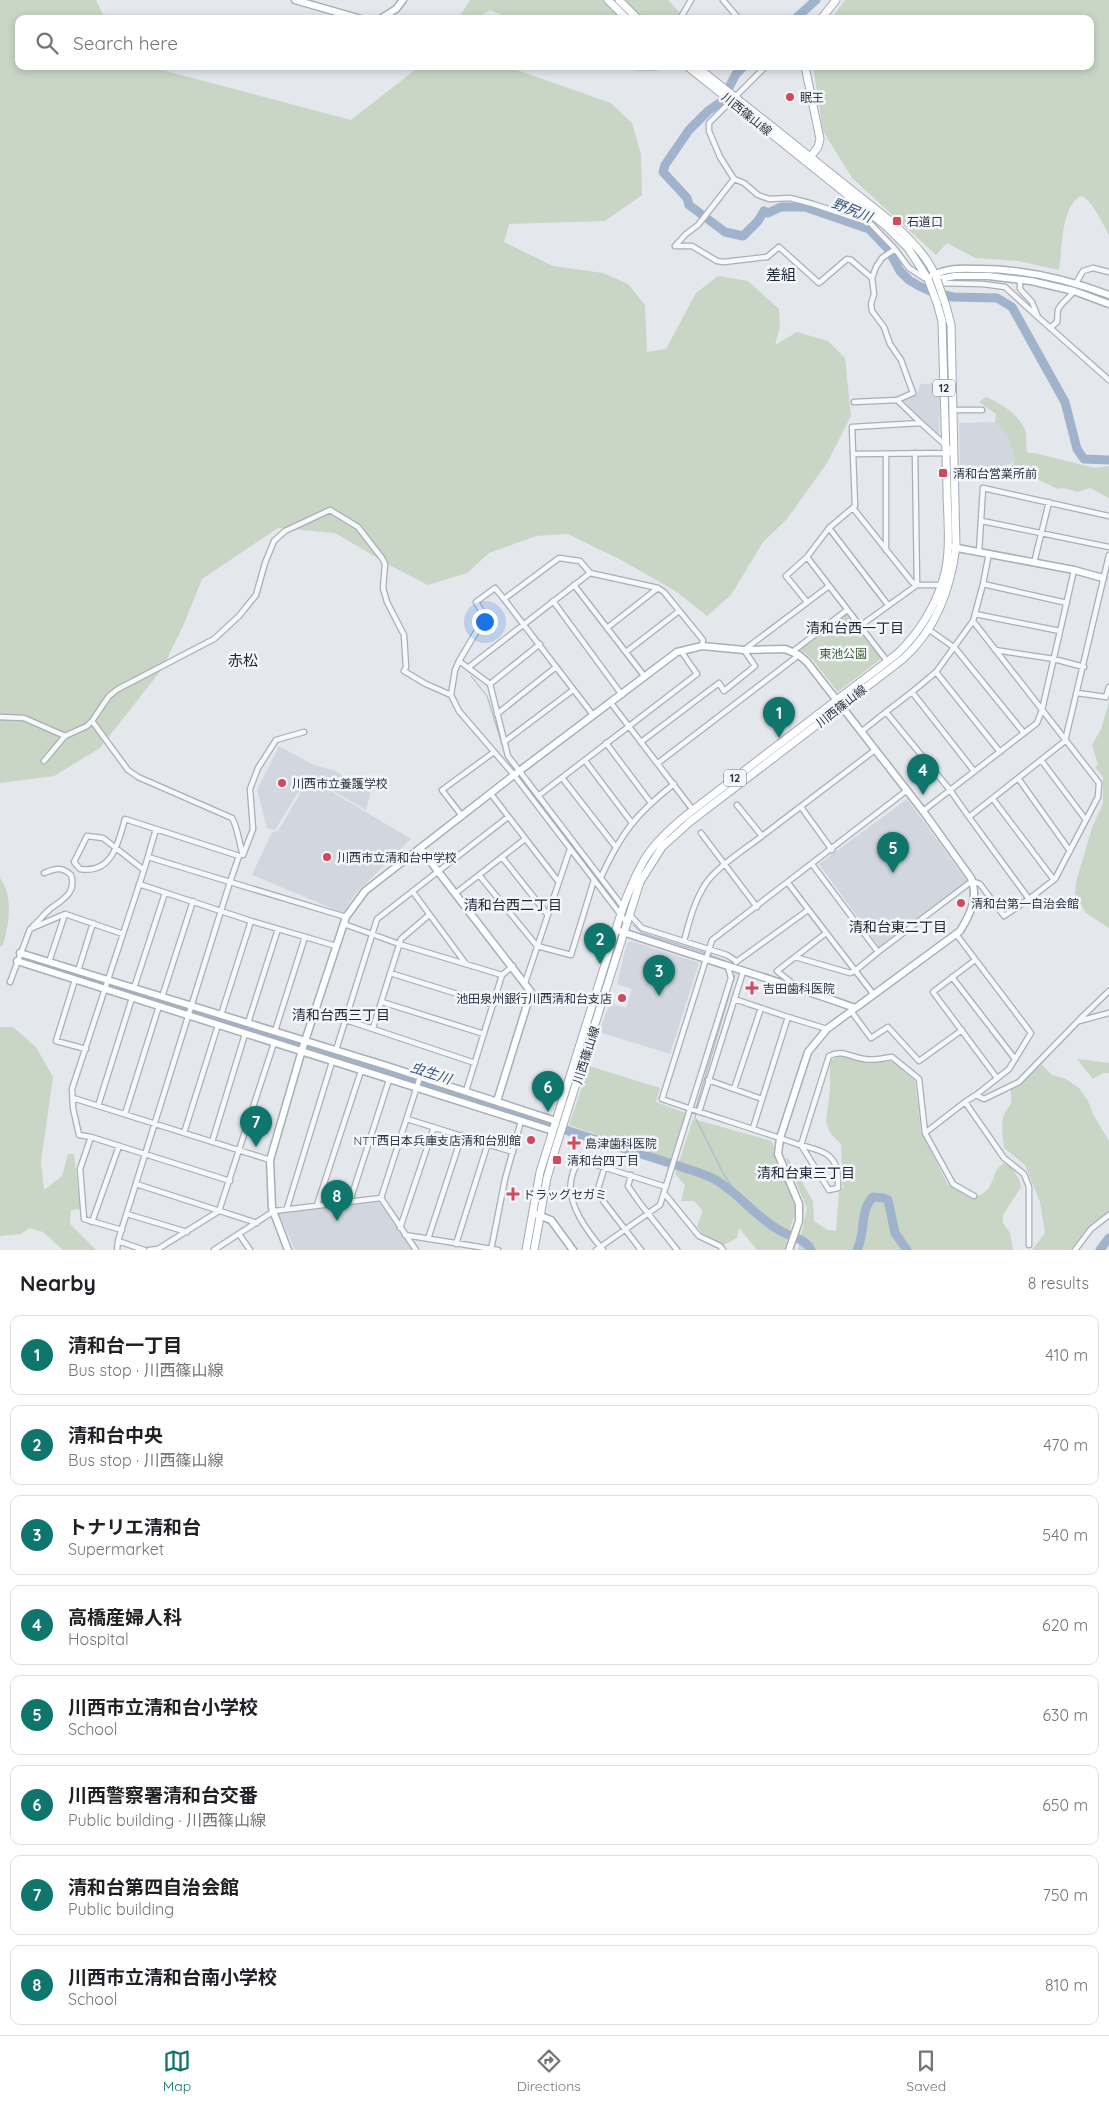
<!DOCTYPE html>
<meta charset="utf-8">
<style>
:root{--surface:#fff;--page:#f2f2f2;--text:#202124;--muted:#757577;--line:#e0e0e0;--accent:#0f766e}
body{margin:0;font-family:Quicksand,"Noto Sans JP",sans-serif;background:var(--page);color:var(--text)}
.you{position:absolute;left:484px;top:621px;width:18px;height:18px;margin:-12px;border:4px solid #fff;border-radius:50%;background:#1a73e8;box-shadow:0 0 0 8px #1a73e833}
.badge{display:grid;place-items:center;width:32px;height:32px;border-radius:50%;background:var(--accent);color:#fff;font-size:16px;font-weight:700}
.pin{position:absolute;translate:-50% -41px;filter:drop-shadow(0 1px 2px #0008)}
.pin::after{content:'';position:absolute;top:26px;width:18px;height:15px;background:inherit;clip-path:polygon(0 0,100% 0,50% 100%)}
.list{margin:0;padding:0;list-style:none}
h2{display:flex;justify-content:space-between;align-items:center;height:65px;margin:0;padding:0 20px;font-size:21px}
h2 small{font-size:16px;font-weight:400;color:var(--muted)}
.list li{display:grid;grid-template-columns:32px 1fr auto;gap:15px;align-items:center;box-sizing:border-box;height:80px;margin:0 10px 10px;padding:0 10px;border:1px solid var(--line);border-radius:10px}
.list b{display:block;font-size:19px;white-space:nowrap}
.list p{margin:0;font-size:16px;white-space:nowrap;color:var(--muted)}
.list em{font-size:16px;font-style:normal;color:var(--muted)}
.icon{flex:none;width:28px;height:28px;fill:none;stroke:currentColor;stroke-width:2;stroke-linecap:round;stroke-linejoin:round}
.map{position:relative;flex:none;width:1109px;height:1250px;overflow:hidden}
.search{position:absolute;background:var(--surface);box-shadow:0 2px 8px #0003;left:15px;right:15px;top:15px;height:55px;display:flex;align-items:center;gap:12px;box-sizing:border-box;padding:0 18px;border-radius:10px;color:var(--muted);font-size:19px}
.sheet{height:785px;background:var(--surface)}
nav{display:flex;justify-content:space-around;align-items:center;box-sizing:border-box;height:70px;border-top:1px solid var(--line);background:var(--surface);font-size:14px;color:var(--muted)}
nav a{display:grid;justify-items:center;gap:2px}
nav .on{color:var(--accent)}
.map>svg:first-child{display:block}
.built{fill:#d2d6de}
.green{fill:#c9d6c5}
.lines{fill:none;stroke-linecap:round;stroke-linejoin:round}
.stream{stroke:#9fb4cc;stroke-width:1}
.river{stroke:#9fb4cc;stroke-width:9}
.street-casing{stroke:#a9aeb7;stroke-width:7}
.secondary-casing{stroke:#a9aeb7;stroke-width:9}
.primary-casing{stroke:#a3abb8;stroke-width:9}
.street{stroke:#f7f8fa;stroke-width:4.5}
.secondary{stroke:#fff;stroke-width:6}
.primary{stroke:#fff;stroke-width:7}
.primary-bridge-casing{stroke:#a3abb8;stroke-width:9;stroke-linecap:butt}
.primary-bridge{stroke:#fff;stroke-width:7}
.poi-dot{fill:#d1495b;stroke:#f4f6f9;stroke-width:2}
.labels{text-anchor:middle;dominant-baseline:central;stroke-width:5;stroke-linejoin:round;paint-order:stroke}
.shield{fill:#f4f6f9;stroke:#676e7b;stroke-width:1}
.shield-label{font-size:11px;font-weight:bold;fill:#2b3445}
.poi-label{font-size:12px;fill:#2b3445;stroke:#f4f6f9;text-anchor:start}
.street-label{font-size:12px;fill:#2b3445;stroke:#f4f6f9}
.park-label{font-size:12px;fill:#3f6138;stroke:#f4f6f9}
.water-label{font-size:14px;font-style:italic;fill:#34527a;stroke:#f4f6f9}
.neighbourhood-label{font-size:14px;fill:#1d2536;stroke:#f4f6f9}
.quarter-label{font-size:15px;fill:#1d2536;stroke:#f4f6f9}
</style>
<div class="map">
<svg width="1109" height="1250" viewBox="0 0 1109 1250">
<rect width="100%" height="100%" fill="#e4e7ec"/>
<path class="built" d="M940 383 939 438 904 401 917 394 921 384Z
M995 422 1007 435 1015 461 1005 467 960 465 959 423Z
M279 746 314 765 333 770 371 790 366 810 308 776 275 830 267 828 257 790Z
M309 778 411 839 357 892 343 913 252 875 272 832 278 831Z
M907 799 968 882 880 948 819 864Z
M631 941 699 963 670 1054 599 1032 610 1003 626 1008 632 989 617 984 627 943Z
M379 1202 412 1250H295L279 1214Z"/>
<path class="green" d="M0 0H96L105 19H19V66H147L351 120 420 66H505L611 103 632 123 641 154 642 195 605 221 509 224 504 242 553 266 603 273 628 284 645 305 647 352 666 349 696 293 718 276 748 281 779 309 780 327 775 345 797 332 828 341 845 358 851 416 827 463 787 519 763 542 731 595 707 616 677 592 623 561 568 534 536 536 489 553 467 573 428 585 391 566 335 533 278 528 202 579 184 624 162 669 100 748 54 776 0 783Z
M470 0H668L679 12 683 19H511L490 10 475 19H458Z
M845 0H1109V235C1103 225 1092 199 1081 196 1061 205 1062 251 1059 270L1018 261 975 258 947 243 936 255 852 178 823 131 813 66H1090V19H831Z
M620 66H677C660 72 637 74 620 66Z
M986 397C1000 403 1019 414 1025 430 1028 438 1024 445 1028 453H1034L1095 468 1109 466V498L1090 488 1078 492 1063 488 1058 489 1011 467 1015 461 1007 435 995 422 996 414 979 402Z
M847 613 882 658 838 692 812 659 800 649Z
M1109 702V928L1086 913 1075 895 1076 882 1092 828 1103 803V777L1095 767 1098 765 1092 745 1101 729Z
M0 878C14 897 9 923 3 945L0 947Z
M0 1027H13L36 1047 53 1077 41 1162 44 1190 62 1176 68 1154H74L80 1209 71 1210 70 1224 96 1250H63L43 1232 29 1228 21 1234 0 1236Z
M840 1054 866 1063 892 1061 915 1081 921 1132 948 1185 974 1199C979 1195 988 1191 990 1186 995 1177 994 1169 1003 1164L1011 1166 1019 1179 1021 1187 1003 1215V1223L1010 1233 1013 1250H798L807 1208 786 1159 788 1158 813 1201 814 1221 828 1230 836 1231 839 1192 843 1188 841 1144 830 1133 826 1122 830 1090V1065L831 1061Z
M1077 1059 1109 1063V1073H1103L1093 1079Z
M1041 1064 1052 1075 1066 1079 1079 1088 1088 1101 1093 1114 1109 1141V1211L1091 1225 1070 1250H1032L1045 1233 1040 1202 1025 1165 1004 1148C1003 1139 1001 1128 1003 1119 1005 1105 1015 1111 1010 1088L1020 1083Z
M589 1066 660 1088 656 1102 686 1113 671 1160 569 1125Z
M693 1119 772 1141 796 1209 784 1250H757L739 1228 737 1238 724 1245 702 1233 697 1226 703 1211 694 1201H681L685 1185 675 1174Z"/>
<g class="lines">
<path class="stream" d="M471 676 487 696 506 757
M518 774 617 904
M633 925 642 933 706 953
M710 955 726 961
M696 1108 735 975
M696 1112 695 1117 723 1173 738 1196"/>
<path class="river" d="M795 19 816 0
M744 66 736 74 721 102 708 111 689 130 665 165 663 172 687 198 689 205 725 232 743 236 758 221 764 211 768 213 781 207H805L869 229 888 249 900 271 909 280 919 286 932 292 953 297 997 298 1012 307 1065 402 1077 449 1084 459 1109 460
M24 958 679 1166C692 1171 708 1174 719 1182 741 1196 756 1217 779 1230 791 1238 804 1237 811 1250
M857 1250C866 1233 859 1211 873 1197L884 1198 888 1200 895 1233 907 1250
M1100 1250 1109 1238"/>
<defs>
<path id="street" d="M723 0 739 19
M680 19 691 0
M766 66 709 123V131L720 157 734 179 744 183 758 195 769 199 790 198 813 204 870 223 895 249 909 268 929 281
M675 246H692L717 261 724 262 767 257 779 247 819 283 847 259 851 260 872 278
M675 246 686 234 698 225 734 179
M895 249 882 258 876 267 872 278 874 294 871 304 872 311 884 327 890 344 901 360 913 393 897 400 921 423
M1020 279V289L1032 302 1038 317 1109 380
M936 283 983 284 1005 287 1038 317
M1076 283 1083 271 1093 268 1109 272
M1050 328 1057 322C1058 318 1057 313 1058 310 1059 305 1070 297 1074 291
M854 402 897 400
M952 410H982
M915 453 917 585H941
M853 454 954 453 921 423 852 427 855 506 829 528 807 557 887 661
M853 508 912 582 917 585 860 626
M982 521 1109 547
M829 528 888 605
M886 550V454
M979 552 983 488 1109 516
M989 553 983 584 973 621 1099 783 1098 797 1055 879 1029 899
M1034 563 1049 502
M983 584 1067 603
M574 585 645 677
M504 599 593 715
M553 601 622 695
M807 602 786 576 807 557
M975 614 1060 631
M973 621 936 672 1000 752
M607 628 658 588
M928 629 955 648 1024 733
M995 650 1054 659 1084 667
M626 652 679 611
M792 652 847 610
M459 661 455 670 451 695 459 711 514 775 627 923
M469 667 590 573
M490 684 540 644
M912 692 936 672
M1077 693 1106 697 1109 687
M611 703 693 810
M886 712 912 692 974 771
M497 714 556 667
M0 717 24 718 65 736
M92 721 128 770 138 777 232 818C238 828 239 843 243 855
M861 732 886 712 950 790 969 817
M504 742 573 690
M641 742 719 683 724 691 755 666 744 650 829 586
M606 743 651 803
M1041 760 1086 820
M44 761 65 736 87 726 92 721 109 696 118 689 214 639 239 616 256 595 265 563 274 541 285 531 330 510 358 527 382 558 385 564 383 588 387 602 404 635 406 667 404 671 426 684 451 695
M586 762 632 823
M658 763 799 655
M1018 778 1070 851
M563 779 615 846
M906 791 712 940 662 1099C707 1115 752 1128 797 1144 806 1147 823 1150 829 1156 839 1165 838 1176 838 1188L829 1190 801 1145 829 1056C842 1049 850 1057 864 1059 872 1061 884 1058 892 1057L919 1079 925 1133 953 1184 974 1196
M491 794 558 881
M538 796 697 674 681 651
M993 799 1054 880
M737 805 762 836 875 750
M801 807 832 850
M923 811 1037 723 1042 710 1074 570
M462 816 442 790 494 752
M701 833 757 907
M243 855 253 829 250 789 258 768 276 740 304 732
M502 857 547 914
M812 864 878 952
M144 870 156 829
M479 875 537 946 571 955 594 880
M601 877C621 833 636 814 674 784
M788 883 874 995
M139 884 251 921 336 946
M413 892 466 964
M456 893 525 839
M623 907 508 756 490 684 459 661 485 617 476 602 495 588 504 599 559 558 580 561 590 573 658 588 664 592 703 640 702 646
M630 915 642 928 727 955 736 961
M344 924 399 944 502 975 513 966
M33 926C39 921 44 914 50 909 62 900 77 893 71 875 61 866 55 869 44 873
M956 934 1031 1033 1009 1069 976 1095
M684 941C689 923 693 905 703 888 713 869 744 850 762 836
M795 957 850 973 855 971 878 952 972 881 980 884 1004 916 1029 899 969 817 1065 741 1109 555
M975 960 933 992 997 1078
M49 962 65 914
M736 962 808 910
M78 971 93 923
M390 973 493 1005
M952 977 1015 1059
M75 980 56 1041 86 1049
M10 982 30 929 65 914 123 934 144 870 103 838 87 836 74 862 80 869C112 874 118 844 125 819L239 856 230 882 346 917
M525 983 570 849
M797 987 777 971 826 933
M134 988 165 893
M162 997 193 901
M734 999 788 1017
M382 1002 484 1034
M851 1011 871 1038 888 1027 919 1061 962 1030
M221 1015 251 921
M346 1020 475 1063
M1079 1021 1109 1013
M248 1023 278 929
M373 1028 401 939 429 915
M275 1031 305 937
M336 1050 377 919 508 817
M708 1080 762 1099
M734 1089 761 1008
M466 1091 502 975
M73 1098 270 1160
M965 1102 976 1095 984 1099 1019 1082 1083 1016 1109 991
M98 1106 132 998
M699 1112 743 972
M125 1114 159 1006
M407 1119 513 1152
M753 1128 788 1017 827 1029
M184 1133 218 1025
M925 1133 965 1102 1004 1158 1024 1174 1029 1187V1245
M91 1137 230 1181
M212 1142 245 1034
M605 1166 598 1189 604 1202 641 1250
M631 1175 628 1186 639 1202 677 1250
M136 1184 257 1223
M664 1193 699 1236 720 1246 723 1250
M350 1201 389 1080
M317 1205 361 1071
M287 1208 332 1062
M127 1214 187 1232
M92 1222 119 1146
M400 1228 434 1127
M122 1230 84 1219 80 1169 91 1137 79 1135 73 1108 72 1089 123 934
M239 1234 250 1250
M405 1235 498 1250
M428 1239 462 1135
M118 1241 144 1250
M456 1244 488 1143
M117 1250 118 1241 230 882 148 857
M149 1250 158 1249 219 1211 274 1043
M214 1250 274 1211 381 1198
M416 1250 381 1198 420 1077
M491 1250 505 1179 521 1121
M596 1250 660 1205 731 978 728 967
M603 1250C588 1232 567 1205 571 1181 572 1173 576 1166 578 1159L666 1187
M1075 1250 1091 1229 1109 1215"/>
<path id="secondary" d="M295 0 361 19
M380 19 396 9 403 0
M931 277C945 267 963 269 980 269 1025 269 1067 279 1109 295
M934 280 955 276H988L1031 281 1074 291 1109 304
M952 547 1074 570 1103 578
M420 848 531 992 497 1101
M617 930C696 957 777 980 855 1008
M20 953 387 1066 556 1121
M17 961 553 1131
M533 1213 551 1220 573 1250
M288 1250 272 1208 270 1160 302 1050 346 917 365 891 514 775 677 652 702 646 744 650 785 649 799 655 807 662 923 811 971 878C979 897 970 915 960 931L827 1029 808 1052 780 1138 778 1154 799 1204V1221L789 1250"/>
<path id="primary" d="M608 0 627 19
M619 0 638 19
M821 19 836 0
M687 66 886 226 908 248 928 279
M696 66 893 223C910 240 929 257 937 280
M805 66 820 139 818 147 808 160
M526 1250 540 1172 623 907C641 858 652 842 693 810L897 654C919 633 934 609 943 580 952 551 947 518 947 489 945 433 944 377 942 321L937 303
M534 1250 547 1178 556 1147 640 882 662 847 691 821 903 659C936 629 950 591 956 547L951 325 946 306"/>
</defs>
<use href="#street" class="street-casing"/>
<use href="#secondary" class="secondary-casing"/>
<use href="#primary" class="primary-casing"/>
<use href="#street" class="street"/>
<use href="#secondary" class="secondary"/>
<use href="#primary" class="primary"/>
<defs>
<path id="primary-bridge" d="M928 279 937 303
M937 280 946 306"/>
</defs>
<use href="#primary-bridge" class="primary-bridge-casing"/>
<use href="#primary-bridge" class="primary-bridge"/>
</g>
<g class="poi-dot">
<circle cx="790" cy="97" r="5"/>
<rect x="892" y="216" width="10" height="10" rx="2.5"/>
<rect x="938" y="468" width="10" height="10" rx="2.5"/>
<circle cx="282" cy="783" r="5"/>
<circle cx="327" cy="857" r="5"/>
<circle cx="961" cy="903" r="5"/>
<path d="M749.5 980.5h5v5h5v5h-5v5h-5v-5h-5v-5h5z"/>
<circle cx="622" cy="998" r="5"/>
<circle cx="531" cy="1140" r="5"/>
<path d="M571.5 1135.5h5v5h5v5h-5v5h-5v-5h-5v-5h5z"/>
<rect x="552" y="1155" width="10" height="10" rx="2.5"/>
<path d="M510.5 1186.5h5v5h5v5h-5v5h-5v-5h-5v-5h5z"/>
</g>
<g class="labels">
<g class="shield">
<rect x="933" y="379.5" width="22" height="17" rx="4"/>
<rect x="724" y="769.5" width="22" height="17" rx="4"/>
</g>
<g class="shield-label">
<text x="944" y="388">12</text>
<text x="735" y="778">12</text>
</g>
<g class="poi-label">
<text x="800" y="97">眠王</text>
<text x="907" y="221">石道口</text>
<text x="953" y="473">清和台営業所前</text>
<text x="292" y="783">川西市立養護学校</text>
<text x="337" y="857">川西市立清和台中学校</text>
<text x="971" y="903">清和台第一自治会館</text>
<text x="763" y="988">吉田歯科医院</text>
<text x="612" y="998" text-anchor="end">池田泉州銀行川西清和台支店</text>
<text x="521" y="1140" text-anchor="end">NTT西日本兵庫支店清和台別館</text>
<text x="585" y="1143">島津歯科医院</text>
<text x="567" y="1160">清和台四丁目</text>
<text x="523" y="1194">ドラッグセガミ</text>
</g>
<g class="street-label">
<text transform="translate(747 114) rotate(39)">川西篠山線</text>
<text transform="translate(841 706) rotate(-38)">川西篠山線</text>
<text transform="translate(586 1055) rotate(-72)">川西篠山線</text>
</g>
<g class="park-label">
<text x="843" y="653">東池公園</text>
</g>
<g class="water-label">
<text transform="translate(852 210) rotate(22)">野尻川</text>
<text transform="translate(431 1073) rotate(18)">虫生川</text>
</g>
<g class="neighbourhood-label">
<text x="855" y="628">清和台西一丁目</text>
<text x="513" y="905">清和台西二丁目</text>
<text x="898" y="927">清和台東二丁目</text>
<text x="341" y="1015">清和台西三丁目</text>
<text x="806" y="1173">清和台東三丁目</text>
</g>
<g class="quarter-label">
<text x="781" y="274">差組</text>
<text x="243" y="660">赤松</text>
</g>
</g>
</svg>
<div class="you"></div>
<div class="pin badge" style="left:779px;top:738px">1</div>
<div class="pin badge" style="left:600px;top:964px">2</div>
<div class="pin badge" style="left:659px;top:996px">3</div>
<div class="pin badge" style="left:923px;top:795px">4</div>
<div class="pin badge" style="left:893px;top:873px">5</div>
<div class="pin badge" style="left:548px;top:1112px">6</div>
<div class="pin badge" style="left:256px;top:1147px">7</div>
<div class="pin badge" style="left:337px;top:1221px">8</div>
<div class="search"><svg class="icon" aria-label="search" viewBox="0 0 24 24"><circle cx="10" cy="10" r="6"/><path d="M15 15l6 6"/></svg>Search here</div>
</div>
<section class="sheet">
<h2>Nearby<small>8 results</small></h2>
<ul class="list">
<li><span class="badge">1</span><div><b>清和台一丁目</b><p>Bus stop · 川西篠山線</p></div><em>410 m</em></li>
<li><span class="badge">2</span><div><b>清和台中央</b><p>Bus stop · 川西篠山線</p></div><em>470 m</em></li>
<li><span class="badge">3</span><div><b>トナリエ清和台</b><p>Supermarket</p></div><em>540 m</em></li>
<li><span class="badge">4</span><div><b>高橋産婦人科</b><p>Hospital</p></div><em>620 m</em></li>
<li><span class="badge">5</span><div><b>川西市立清和台小学校</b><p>School</p></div><em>630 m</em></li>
<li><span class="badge">6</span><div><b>川西警察署清和台交番</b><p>Public building · 川西篠山線</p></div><em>650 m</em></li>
<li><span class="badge">7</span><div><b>清和台第四自治会館</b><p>Public building</p></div><em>750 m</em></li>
<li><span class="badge">8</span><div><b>川西市立清和台南小学校</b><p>School</p></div><em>810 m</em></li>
</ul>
</section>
<nav>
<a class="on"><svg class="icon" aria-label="map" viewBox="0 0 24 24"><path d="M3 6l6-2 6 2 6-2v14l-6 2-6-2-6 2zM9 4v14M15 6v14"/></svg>Map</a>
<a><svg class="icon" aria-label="directions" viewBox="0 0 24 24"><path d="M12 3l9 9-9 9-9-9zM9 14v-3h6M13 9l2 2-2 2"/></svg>Directions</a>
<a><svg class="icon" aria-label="saved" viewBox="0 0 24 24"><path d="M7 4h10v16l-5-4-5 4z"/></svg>Saved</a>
</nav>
